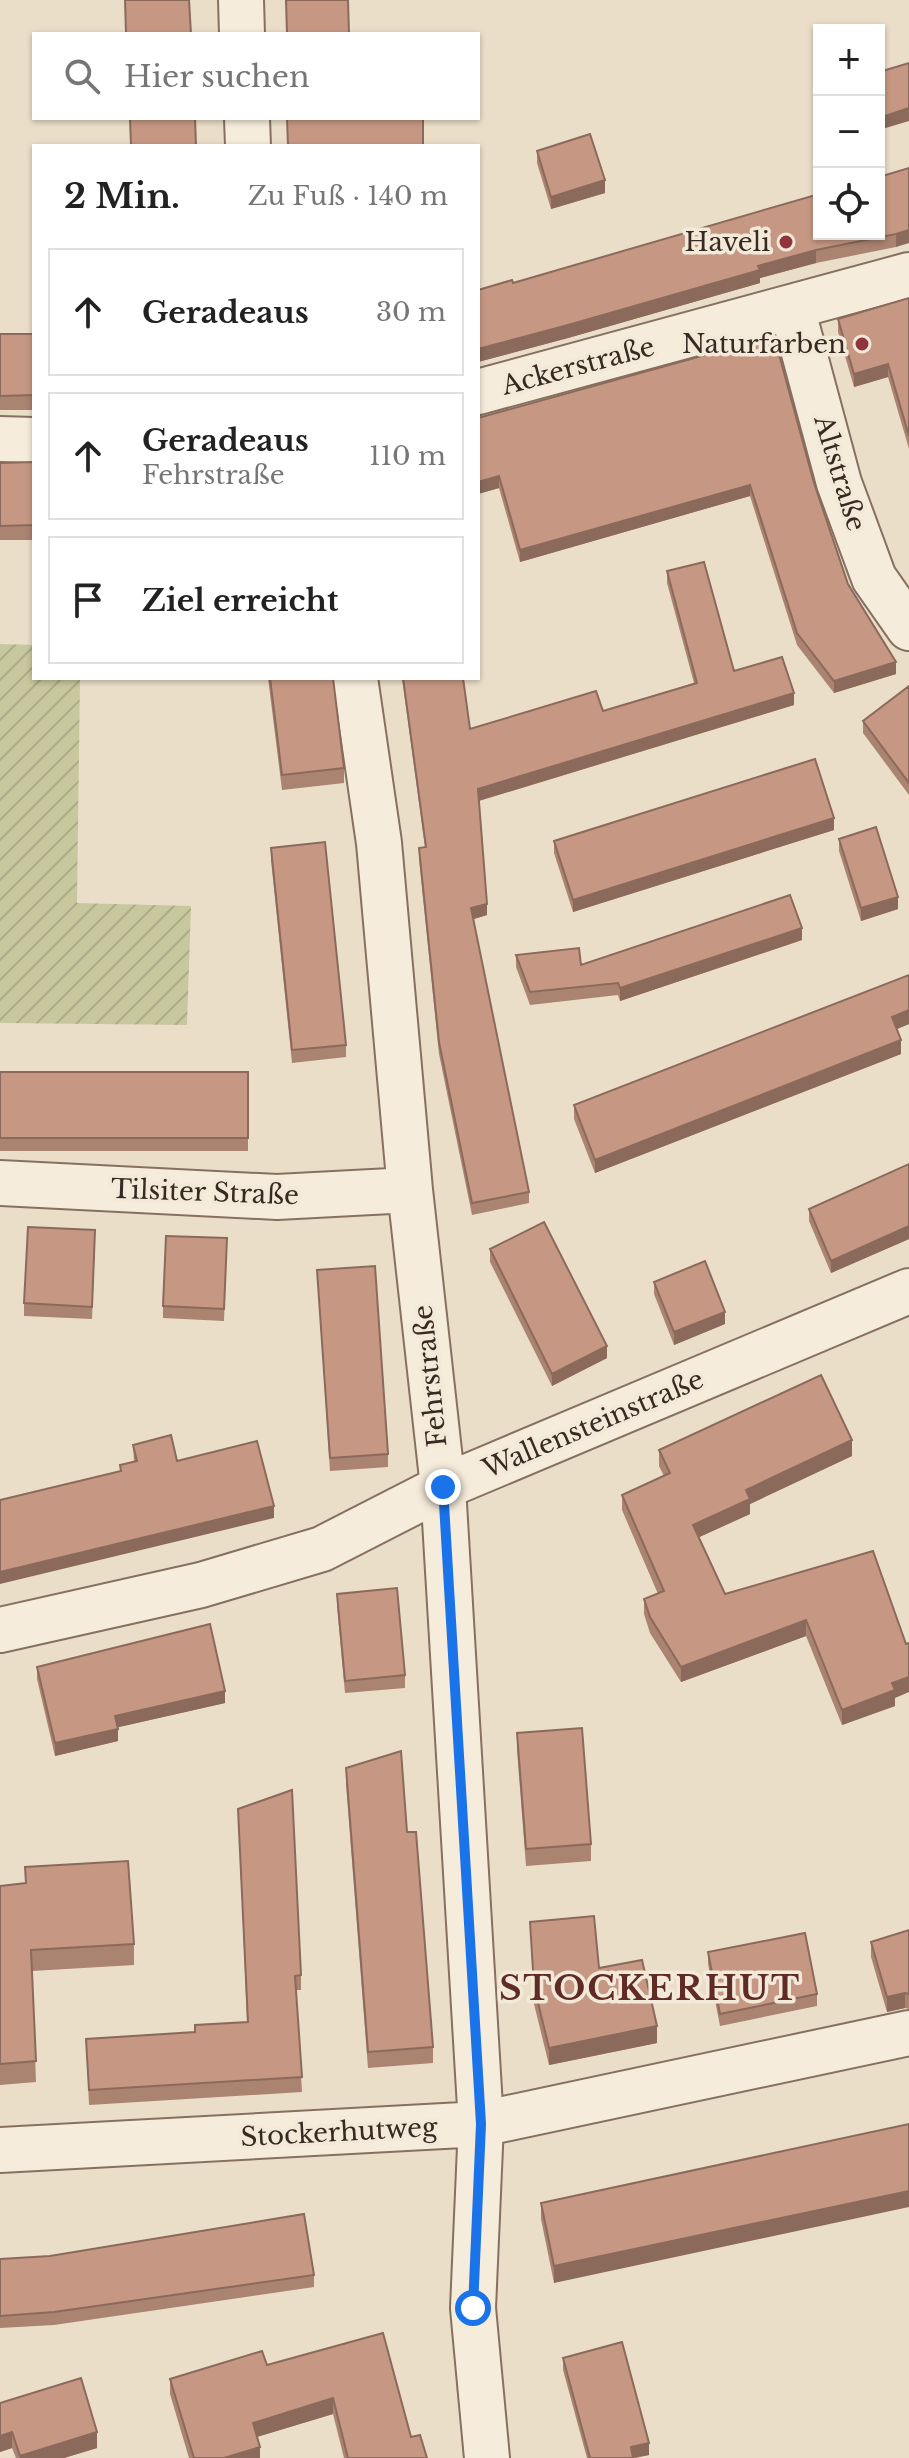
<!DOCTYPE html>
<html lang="de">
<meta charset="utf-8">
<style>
:root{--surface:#fff;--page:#f2f2f2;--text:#222;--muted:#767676;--line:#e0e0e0}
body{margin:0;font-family:"Libre Baskerville",serif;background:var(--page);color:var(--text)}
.controls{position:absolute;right:24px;top:24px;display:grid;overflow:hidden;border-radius:0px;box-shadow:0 2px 6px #0004}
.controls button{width:72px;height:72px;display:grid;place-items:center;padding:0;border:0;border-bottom:2px solid var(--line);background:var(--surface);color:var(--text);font:40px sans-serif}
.stop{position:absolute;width:24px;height:24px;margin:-18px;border:6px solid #1a73e8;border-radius:50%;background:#fff}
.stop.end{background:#1a73e8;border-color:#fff;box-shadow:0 2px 8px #0008}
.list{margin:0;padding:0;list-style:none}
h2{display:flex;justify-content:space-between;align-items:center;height:104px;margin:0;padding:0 32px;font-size:34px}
h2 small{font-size:26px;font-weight:400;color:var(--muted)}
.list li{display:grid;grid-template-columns:52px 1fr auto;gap:24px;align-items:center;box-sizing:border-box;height:128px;margin:0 16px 16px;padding:0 16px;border:2px solid var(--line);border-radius:0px}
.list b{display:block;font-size:30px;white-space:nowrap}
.list p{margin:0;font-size:26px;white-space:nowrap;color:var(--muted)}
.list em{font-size:26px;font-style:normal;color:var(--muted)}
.icon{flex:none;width:44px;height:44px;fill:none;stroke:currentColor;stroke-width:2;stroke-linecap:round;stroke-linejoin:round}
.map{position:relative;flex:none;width:909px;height:2458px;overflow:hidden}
.search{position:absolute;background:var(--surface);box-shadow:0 2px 6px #0004;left:32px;top:32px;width:448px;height:88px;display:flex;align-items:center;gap:20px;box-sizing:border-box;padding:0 28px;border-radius:0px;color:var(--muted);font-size:30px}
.panel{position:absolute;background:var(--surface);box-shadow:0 2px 6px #0004;left:32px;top:144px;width:448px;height:536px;border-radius:0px}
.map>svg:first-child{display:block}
.garden{fill:url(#garden-furrows)}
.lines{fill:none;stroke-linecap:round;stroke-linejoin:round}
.street-casing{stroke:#86705f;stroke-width:48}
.street{stroke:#f6ecdc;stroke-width:44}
.wall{fill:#aa8371}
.shaded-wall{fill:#8b6a5c}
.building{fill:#c69883;stroke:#8b6a5c;stroke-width:2}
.route{stroke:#1a73e8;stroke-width:10}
.poi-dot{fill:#90353e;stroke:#f3e9d8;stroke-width:3}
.labels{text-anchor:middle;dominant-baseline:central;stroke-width:7;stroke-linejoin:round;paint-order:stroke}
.poi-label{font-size:26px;fill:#382a22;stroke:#f3e9d8;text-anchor:end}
.street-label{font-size:26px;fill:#382a22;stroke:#f3e9d8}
.district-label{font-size:34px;font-weight:bold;letter-spacing:2px;fill:#612b25;stroke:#f3e9d8}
</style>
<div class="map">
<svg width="909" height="2458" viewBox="0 0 909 2458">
<defs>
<pattern id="garden-furrows" width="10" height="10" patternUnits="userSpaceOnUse" patternTransform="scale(2)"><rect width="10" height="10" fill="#c8c89e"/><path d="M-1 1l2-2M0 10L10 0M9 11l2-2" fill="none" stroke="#adac88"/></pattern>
</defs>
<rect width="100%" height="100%" fill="#ebdec9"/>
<path class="garden" d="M0 644 34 645V678H80L77 903 191 906 187 1025 0 1023Z"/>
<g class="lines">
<defs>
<path id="street" d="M241 0 242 34
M247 118 248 146
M792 308 839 483 874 578 909 628
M478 392 909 275
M0 439 34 440
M355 678 379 843 410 1190 443 1487 481 2124 473 2308 487 2458
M0 1183 277 1197 410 1190
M0 1630 201 1585 322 1549 443 1487 909 1291
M0 2150 481 2124 909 2033"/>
</defs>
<use href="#street" class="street-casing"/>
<use href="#street" class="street"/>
</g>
<path class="wall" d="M537 151 605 193 551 209 537 163Z
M909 168 896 247 816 263 760 278V283L568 338 478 362V290L513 283Z
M909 298V449L888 377 854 387 838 332V319Z
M0 334H34V410H0Z
M478 418 814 483 848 584 896 674 834 693 797 645 750 496 520 562 499 488 478 494Z
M34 462V540H0V463Z
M667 571 734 671 794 705 479 801 487 915 473 919 529 1192V1203L472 1215 439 1054 419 859V848L425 847 402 678H463L470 729 603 711 694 683 667 583Z
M268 678H333L344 768V783L282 790Z
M909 686V795L863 733V721Z
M834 830 573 912 554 853V841Z
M839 839 898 909 861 921 839 851Z
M271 848 346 1045V1057L292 1063 271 860Z
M802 940 620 1001 618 995 530 1005 516 967V955L581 965Z
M909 975V1024L897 1029 901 1054 595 1173 574 1119V1105Z
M0 1072H248V1151H0Z
M909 1164V1239L831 1273 809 1221V1209Z
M227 1238 224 1321 163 1318V1306Z
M95 1243 92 1319 24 1316V1303Z
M490 1249 607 1358 552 1386 490 1262Z
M317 1270 388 1454V1467L330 1471Z
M654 1282 725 1324 674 1345 654 1294Z
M133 1445 177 1461 274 1518 120 1472V1465L134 1461Z
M659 1450 852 1456 750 1504V1514L699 1537 725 1594 873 1551 895 1698V1706L842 1725 806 1636 681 1682 650 1633 644 1614V1599L658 1594 622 1510V1495L664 1476 659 1466Z
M337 1594 405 1675V1688L345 1693 337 1606Z
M37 1667 225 1703 118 1727V1741L55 1756 37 1679Z
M517 1733 591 1844V1861L526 1866 517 1750Z
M346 1768 407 1832 433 2047V2063L368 2068 346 1784Z
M238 1809 301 1975V1990H296L302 2092 89 2105 86 2039 195 2032 247 2022Z
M25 1867 134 1944V1965L32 1971 36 2082 0 2085V1886L25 1883Z
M530 1922 599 1968 657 2043 549 2065 534 2004Z
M909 1931V2009L905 2008 887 2012 871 1957V1942Z
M708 1952 817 1994V2006L720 2026 708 1964Z
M909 2124 554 2283 541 2219V2203Z
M0 2259 314 2275V2287L54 2325 0 2328Z
M563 2358 649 2455 636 2458H587L563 2370Z
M267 2365 411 2437 427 2458H344L333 2414 257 2437 260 2458H189L170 2394V2379Z
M0 2403 97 2448 64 2458H16L12 2448 0 2452Z"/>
<path class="shaded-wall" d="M909 108V121L879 130V118Z
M605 180V193L551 209V197Z
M909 230V243L896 247V234Z
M816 250V263L760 278V283L568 338 478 362V349L758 266Z
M888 364V377L854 387V374Z
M499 476V488L478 494V482Z
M750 485V496L520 562V550Z
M896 662V674L834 693V681Z
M794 693V705L478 801V789Z
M834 818V830L573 912V900Z
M898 897V909L861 921V908Z
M487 904V915L471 920V908Z
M802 928V940L620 1001V988Z
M909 1010V1024L892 1031V1017Z
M901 1040V1054L595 1173V1160Z
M909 1226V1239L831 1273V1261Z
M725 1312V1324L674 1345V1332Z
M607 1346V1358L552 1386V1374Z
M852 1440V1456L750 1504V1514L693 1540V1525L746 1490Z
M274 1506V1518L0 1584V1572Z
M806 1620V1636L681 1682V1667Z
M909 1677V1692L895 1698V1706L842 1725V1710L892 1683Z
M225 1691V1703L115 1728V1716Z
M118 1729V1741L55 1756V1743Z
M905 1993V2008L887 2012V1997Z
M657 2026V2043L549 2065V2048Z
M909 2191V2207L554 2283V2266Z
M333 2398V2414L253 2438V2423Z
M12 2432V2448L0 2452V2436Z
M97 2432V2448L64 2458H20V2456Z
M649 2443V2455L631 2458V2447Z
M260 2447V2458H224Z"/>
<path class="building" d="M125 0H189L191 34H126Z
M286 0H348L349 34H287Z
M909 63V108L879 118V72Z
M130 118H195L196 146H131Z
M287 118H423V146H288Z
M590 134 605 180 551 197 537 151Z
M909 168V230L896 234 816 250 758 266 760 270 568 325 478 349V290L512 280 513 283 819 194V234H879V177Z
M909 298V436L888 364 854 374 838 319Z
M0 334H34V395L0 396Z
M774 336 814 483 848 584 896 662 834 681 797 633 750 485 520 550 499 476 478 482V418Z
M34 462V525L0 526V463Z
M704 562 734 671 782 657 794 693 478 789 487 904 471 908 529 1192 472 1203 439 1042 419 848 426 847 403 678H463L470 729 596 691 603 711 697 683 667 571Z
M270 678H333L344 768 282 775Z
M909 686V783L863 721Z
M815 759 834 818 573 900 554 841Z
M876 827 898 897 861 908 839 839Z
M325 842 346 1045 292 1050 271 848Z
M790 895 802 928 620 988 618 983 530 992 516 955 579 948 581 965Z
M909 975V1010L892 1017 901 1040 595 1160 574 1105Z
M0 1072H248V1138H0Z
M909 1164V1226L831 1261 809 1209Z
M544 1222 607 1346 552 1374 490 1249Z
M28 1227 95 1230 92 1307 24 1303Z
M166 1236 227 1238 224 1309 163 1306Z
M705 1261 725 1312 674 1332 654 1282Z
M375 1266 388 1454 330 1458 317 1270Z
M821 1375 852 1440 746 1490 750 1499 693 1525 725 1594 873 1551 906 1644 909 1643V1677L892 1683 895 1690 842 1710 806 1620 681 1667 650 1617 644 1599 664 1591 622 1495 670 1473 659 1450Z
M171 1435 177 1461 257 1441 274 1506 0 1572V1500L121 1471 120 1465 137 1461 133 1445Z
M397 1588 405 1675 345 1681 337 1594Z
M210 1624 225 1691 115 1716 118 1729 55 1743 37 1667Z
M582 1728 591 1844 526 1849 517 1733Z
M401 1751 407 1832H416L433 2047 368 2052 346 1768Z
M292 1790 301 1975 295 1976 302 2077 89 2090 86 2039 195 2032V2025L248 2022 238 1809Z
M128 1861 134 1944 31 1950 36 2061 0 2064V1886L26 1883 25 1867Z
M594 1916 599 1968 642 1960 657 2026 549 2048 534 1986 530 1922Z
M909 1930V1994L905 1993 887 1997 871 1942Z
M805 1933 817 1994 720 2014 708 1952Z
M909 2124V2191L554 2266 541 2203Z
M304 2214 314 2275 54 2312 0 2316V2259L50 2256Z
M383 2333 411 2437 420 2435 427 2458H348L333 2398 253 2423 260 2447 224 2458H194L170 2379 262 2351 267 2365Z
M622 2342 649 2443 631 2447 633 2458H590L563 2358Z
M81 2378 97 2432 20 2456 12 2432 0 2436V2403Z"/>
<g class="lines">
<path class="route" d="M443 1487 481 2124 473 2308"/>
</g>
<g class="poi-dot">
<circle cx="786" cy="242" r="8"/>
<circle cx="862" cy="344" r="8"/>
</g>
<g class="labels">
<g class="poi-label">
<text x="770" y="242">Haveli</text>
<text x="846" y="344">Naturfarben</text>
</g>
<g class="street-label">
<text transform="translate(578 366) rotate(-15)">Ackerstraße</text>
<text transform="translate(840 473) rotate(73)">Altstraße</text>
<text transform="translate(205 1192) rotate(2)">Tilsiter Straße</text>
<text transform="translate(430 1376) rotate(-96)">Fehrstraße</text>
<text transform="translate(593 1424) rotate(-23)">Wallensteinstraße</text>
<text transform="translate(339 2132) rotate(-3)">Stockerhutweg</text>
</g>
<g class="district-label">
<text x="650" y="1988">STOCKERHUT</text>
</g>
</g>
</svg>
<div class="controls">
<button>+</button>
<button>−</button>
<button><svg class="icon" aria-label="locate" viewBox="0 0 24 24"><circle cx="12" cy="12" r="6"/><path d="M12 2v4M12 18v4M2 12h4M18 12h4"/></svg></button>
</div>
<div class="stop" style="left:473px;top:2308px"></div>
<div class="stop end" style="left:443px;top:1487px"></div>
<div class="search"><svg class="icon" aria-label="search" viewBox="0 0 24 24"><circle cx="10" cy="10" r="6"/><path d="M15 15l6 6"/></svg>Hier suchen</div>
<section class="panel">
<h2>2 Min.<small>Zu Fuß · 140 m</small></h2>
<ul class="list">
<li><svg class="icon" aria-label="ahead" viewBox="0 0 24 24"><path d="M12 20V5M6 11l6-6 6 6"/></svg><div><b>Geradeaus</b></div><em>30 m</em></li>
<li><svg class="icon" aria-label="ahead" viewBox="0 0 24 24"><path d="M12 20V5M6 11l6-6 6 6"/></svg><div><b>Geradeaus</b><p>Fehrstraße</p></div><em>110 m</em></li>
<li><svg class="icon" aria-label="arrive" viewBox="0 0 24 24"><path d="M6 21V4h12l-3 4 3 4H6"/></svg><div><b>Ziel erreicht</b></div></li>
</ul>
</section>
</div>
